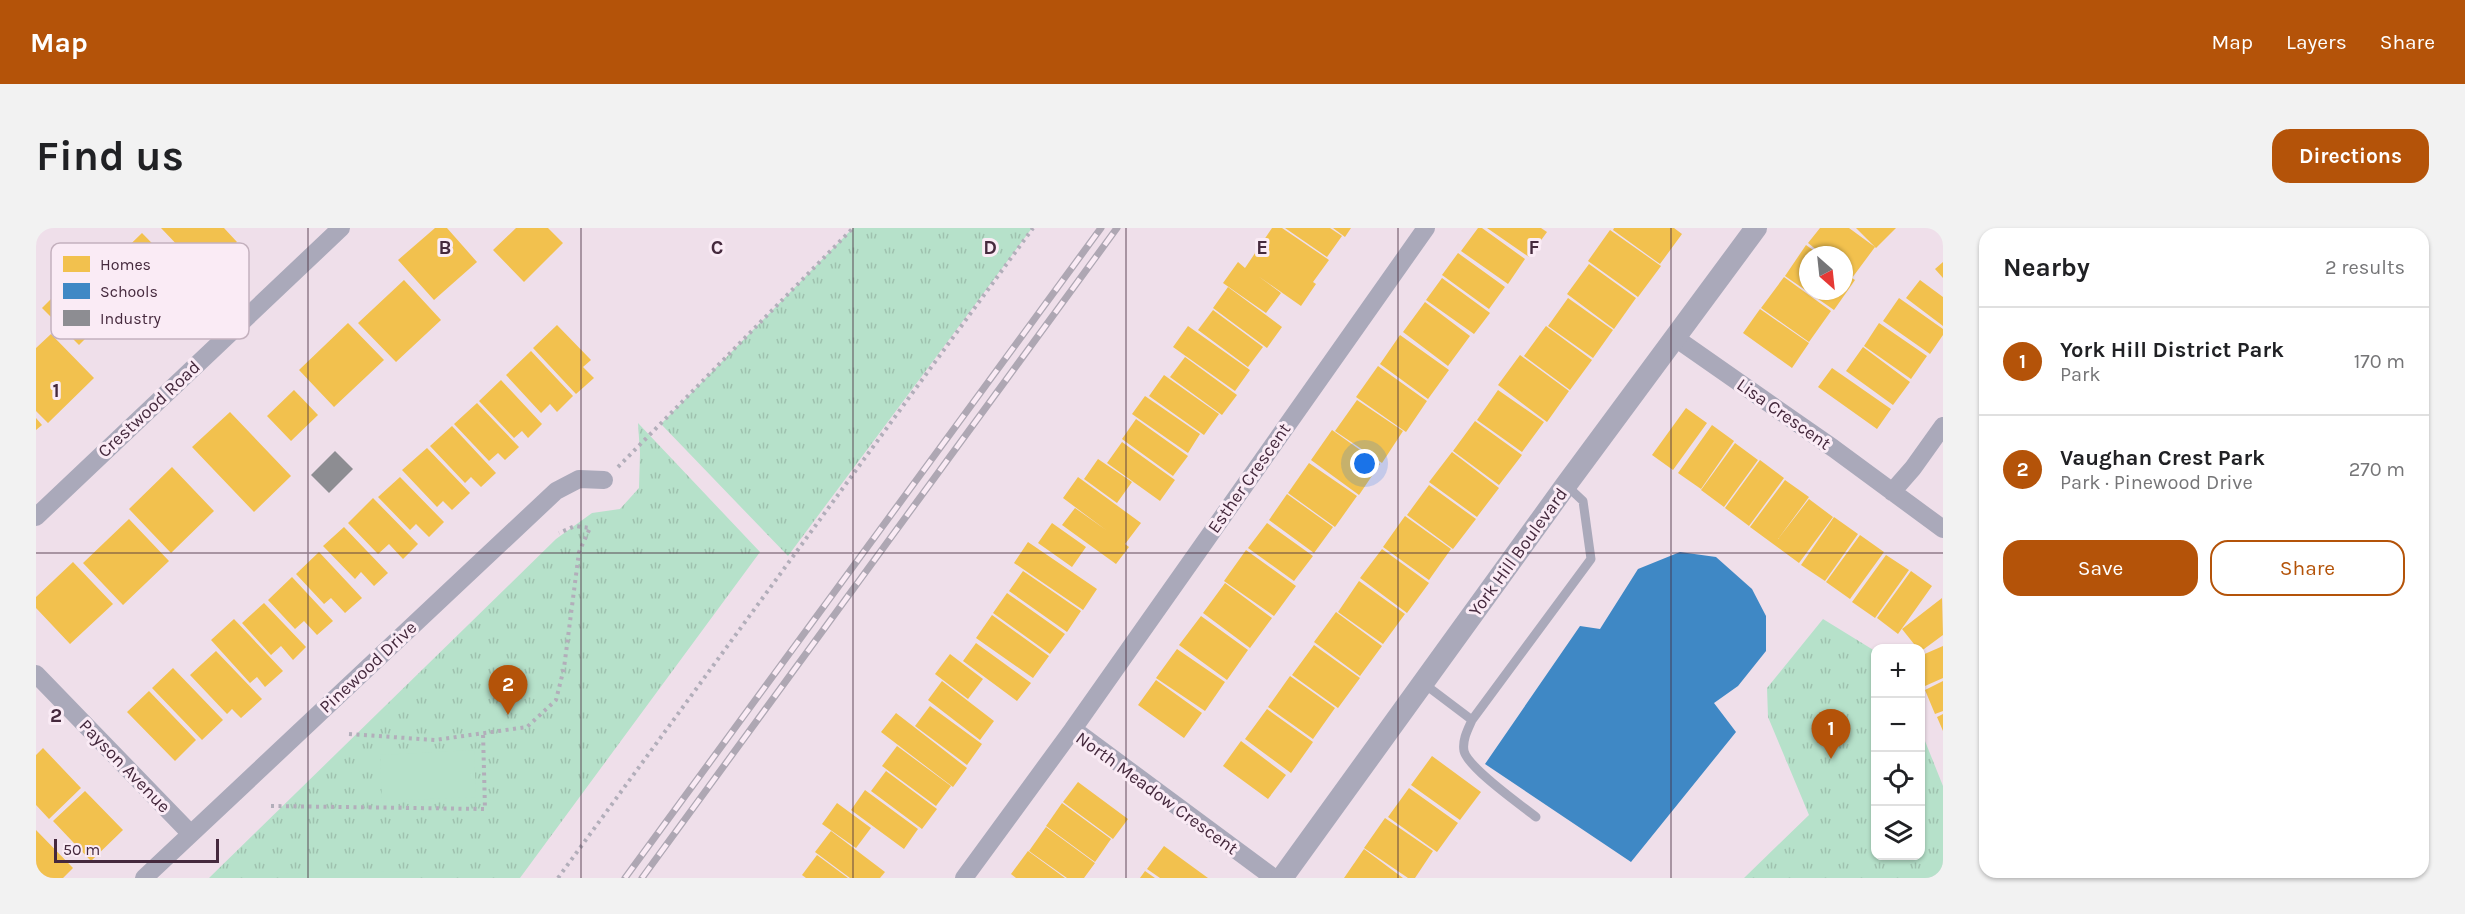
<!DOCTYPE html>
<meta charset="utf-8">
<style>
:root{--surface:#fff;--page:#f2f2f2;--text:#202124;--muted:#757577;--line:#e0e0e0;--accent:#b45309}
body{margin:0;font-family:Karla,sans-serif;background:var(--page);color:var(--text)}
.controls{position:absolute;right:18px;bottom:18px;display:grid;overflow:hidden;border-radius:12px;box-shadow:0 2px 4px #0004}
.controls button{width:54px;height:54px;display:grid;place-items:center;padding:0;border:0;border-bottom:2px solid var(--line);background:var(--surface);color:var(--text);font:30px sans-serif}
.compass{position:absolute;left:1763px;top:18px;width:54px;height:54px;border-radius:50%;background:var(--surface);box-shadow:0 2px 4px #0004;rotate:153deg}
.scale{position:absolute;left:18px;bottom:15px;width:165px;box-sizing:border-box;padding-left:6px;border:3px solid #45293d;border-top:0;font-size:16px;line-height:21px;white-space:nowrap;color:#45293d;-webkit-text-stroke:4px #faebf5;paint-order:stroke}
.you{position:absolute;left:1329px;top:236px;width:21px;height:21px;margin:-15px;border:4px solid #fff;border-radius:50%;background:#1a73e8;box-shadow:0 0 0 9px #1a73e833}
.badge{display:grid;place-items:center;width:39px;height:39px;border-radius:50%;background:var(--accent);color:#fff;font-size:20px;font-weight:700}
.pin{position:absolute;translate:-50% -50px;filter:drop-shadow(0 2px 3px #0008)}
.pin::after{content:'';position:absolute;top:32px;width:21px;height:18px;background:inherit;clip-path:polygon(0 0,100% 0,50% 100%)}
.list{margin:0;padding:0;list-style:none}
h2{display:flex;justify-content:space-between;align-items:center;height:78px;margin:0;padding:0 24px;font-size:26px}
h2 small{font-size:20px;font-weight:400;color:var(--muted)}
.list li{display:grid;grid-template-columns:39px 1fr auto;gap:18px;align-items:center;box-sizing:border-box;height:108px;padding:0 24px;border-top:2px solid var(--line)}
.list b{display:block;font-size:22px;white-space:nowrap}
.list p{margin:0;font-size:20px;white-space:nowrap;color:var(--muted)}
.list em{font-size:20px;font-style:normal;color:var(--muted)}
.actions{display:flex;gap:12px;padding:18px 24px}
.actions a{flex:1;padding:14px 0;border:2px solid var(--accent);border-radius:18px;text-align:center;font-size:21px;color:var(--accent)}
.actions .main{background:var(--accent);color:#fff}
.icon{flex:none;width:33px;height:33px;fill:none;stroke:currentColor;stroke-width:2;stroke-linecap:round;stroke-linejoin:round}
.map{position:relative;flex:none;width:1907px;height:650px;overflow:hidden;border-radius:18px}
header{display:flex;align-items:center;gap:36px;box-sizing:border-box;height:84px;padding:0 30px;background:var(--accent);color:#fff}
header strong{font-size:28px}
nav{display:flex;gap:33px;margin-inline-start:auto;font-size:21px}
.intro{display:flex;align-items:center;justify-content:space-between;box-sizing:border-box;height:144px;padding:0 36px}
h1{margin:0;font-size:42px}
.button{padding:15px 27px;border-radius:18px;background:var(--accent);color:#fff;font-size:21px;font-weight:700}
main{display:flex;gap:36px;padding:0 36px}
aside{flex:1;background:var(--surface);border-radius:18px;box-shadow:0 2px 4px #0004}
.map>svg:first-child{display:block}
.grass{fill:url(#grass-tufts)}
.garden{fill:#b6e1ca}
.homes{fill:#f2c14e}
.schools{fill:#3f88c5}
.industry{fill:#8d8d92}
.lines{fill:none;stroke-linecap:round;stroke-linejoin:round}
.path{stroke:#b2aeba;stroke-width:4;stroke-dasharray:3 4.5;stroke-linecap:butt}
.service{stroke:#aaa9ba;stroke-width:9}
.minor{stroke:#aaa9ba;stroke-width:18}
.tertiary{stroke:#aaa9ba;stroke-width:22}
.rail-casing{stroke:#aea7b3;stroke-width:7}
.rail{stroke:#faebf5;stroke-width:4.5;stroke-dasharray:14;stroke-linecap:butt}
.grid{fill:none;stroke:#45293d;stroke-width:1.5;stroke-opacity:0.55}
.labels{text-anchor:middle;dominant-baseline:central;stroke-width:6;stroke-linejoin:round;paint-order:stroke}
.street-label{font-size:18px;fill:#45293d;stroke:#faebf5}
.key{fill:#faebf5;stroke:#c4b1be;stroke-width:1.5}
.key-label{font-size:16px;fill:#45293d}
.grid-label{font-size:20px;text-anchor:middle;font-weight:bold;fill:#45293d;stroke:#faebf5;stroke-width:6;stroke-linejoin:round;paint-order:stroke}
</style>
<header>
<strong>Map</strong>
<nav><a>Map</a><a>Layers</a><a>Share</a></nav>
</header>
<div class="intro"><h1>Find us</h1><a class="button">Directions</a></div>
<main>
<div class="map">
<svg width="1907" height="650" viewBox="0 0 1907 650">
<defs>
<pattern id="grass-tufts" width="24" height="20" patternUnits="userSpaceOnUse" patternTransform="scale(1.5)"><rect width="24" height="20" fill="#b6e1ca"/><path d="M3 7l-1-3M5 7V3M7 7l1-3M15 17l-1-3M17 17v-4M19 17l1-3" fill="none" stroke="#9ec1ae"/></pattern>
</defs>
<rect width="100%" height="100%" fill="#efdfea"/>
<path class="grass" d="M817 0H996L752 328 625 196Z
M602 195 724 324 484 650H173L520 311 556 285 584 281 603 260 604 225Z
M1787 391 1839 423 1840 628H1884L1885 503 1907 558V650H1708L1773 587 1732 489 1731 460Z"/>
<path class="garden" d="M438 522 440 569 346 573 344 527Z
M380 643V650H344V644Z
M332 644V650H296V645Z
M284 645V650H248V646Z"/>
<path class="homes" d="M125 0H188L201 14 168 45Z
M399 0H411L441 34 398 72 362 32Z
M480 0H512L527 15 488 54 457 22Z
M1236 0H1246L1293 32 1277 54 1280 56 1265 78 1222 48 1245 65 1230 85 1187 55 1202 34 1209 40Z
M1249 0H1294L1306 8 1291 29Z
M1297 0H1315L1309 9Z
M1442 0H1446L1489 31 1472 56 1425 23Z
M1451 0H1505L1511 4 1493 29Z
M1578 0H1638L1646 6 1624 36 1577 2Z
M1784 0H1813L1839 19 1816 50 1819 52 1798 82 1749 48 1770 17 1784 27H1772V63H1808V27H1787L1772 15Z
M1820 0H1860L1840 20Z
M1574 2 1625 38 1602 69 1552 33Z
M106 5 156 56 120 92 70 40Z
M1422 25 1469 59 1453 81 1406 47Z
M1907 34V50L1899 41Z
M1553 36 1600 70 1578 101 1531 66Z
M49 37 86 74 43 117 6 80Z
M1748 49 1795 83 1773 114 1725 80Z
M1406 50 1454 85 1438 106 1390 72Z
M368 52 405 92 360 134 322 95Z
M1884 52 1907 69V98L1870 70Z
M1192 59 1246 99 1231 120 1177 80Z
M1532 70 1577 102 1557 130 1512 98Z
M1863 70 1907 101V107L1894 126 1847 93Z
M1389 74 1434 108 1412 138 1367 104Z
M1724 81 1773 115 1756 140 1707 105Z
M1177 82 1227 119 1212 139 1162 102Z
M312 95 348 132 298 179 263 142Z
M1843 95 1891 128 1875 151 1828 118Z
M521 97 555 132 547 139 558 150 540 166 497 120Z
M1152 98 1214 142 1199 163 1137 119Z
M1510 98 1556 132 1534 162 1488 128Z
M15 106 58 150 12 195 0 183V120Z
M1364 107 1413 142 1392 171 1344 136Z
M1827 119 1874 154 1857 177 1810 143Z
M495 123 537 168 521 184 514 176 505 185 470 147Z
M1484 127 1533 163 1511 194 1462 157Z
M1149 129 1201 167 1186 187 1134 149Z
M1342 138 1391 173 1370 204 1320 169Z
M1796 140 1855 181 1841 201 1782 159Z
M1128 147 1183 186 1168 207 1113 168Z
M465 152 506 196 492 210 486 203 478 210 443 173Z
M258 162 282 187 255 213 231 188Z
M1462 162 1508 194 1486 224 1441 192Z
M1109 168 1164 206 1152 225 1096 186Z
M1321 172 1367 203 1346 235 1299 203Z
M441 175 483 219 469 232 462 225 453 233 418 196Z
M1650 180 1671 195 1637 242 1616 227Z
M194 184 255 248 218 284 156 219Z
M0 190 6 197 0 202Z
M1100 191 1152 228 1137 248 1086 211Z
M1439 193 1486 227 1463 257 1417 223Z
M1676 197 1698 213 1665 261 1642 245Z
M416 198 460 245 445 259 435 249 429 255 394 218Z
M1296 202 1344 236 1323 267 1275 232Z
M1086 214 1139 252 1124 273 1071 235Z
M1699 215 1722 232 1688 279 1665 262Z
M391 220 434 265 416 282 407 273 401 279 366 242Z
M1416 224 1463 260 1441 289 1393 254Z
M1062 231 1096 254 1081 275 1048 251Z
M1724 232 1748 250 1713 298 1689 280Z
M1273 235 1321 268 1299 299 1252 265Z
M136 239 178 283 135 325 93 281Z
M364 249 408 294 393 309 380 296 374 302 342 269Z
M1042 249 1105 295 1089 316 1093 319 1080 336 1026 297 1039 280 1070 302 1027 270Z
M1749 252 1773 269 1742 311 1773 271 1797 289 1763 335 1714 299Z
M1393 257 1440 291 1417 321 1371 287Z
M1251 266 1297 299 1278 325 1233 292Z
M337 270 382 316 367 331 353 316 342 326 312 295Z
M1369 288 1415 321 1393 352 1347 319Z
M1798 289 1822 306 1789 353 1765 337Z
M93 291 133 333 87 377 47 335Z
M1016 295 1050 319 1036 339 1002 315Z
M1231 295 1277 328 1258 353 1212 320Z
M308 299 352 345 338 358 325 344 319 351 287 318Z
M1824 307 1848 324 1814 371 1790 354Z
M992 314 1061 361 1047 382 978 335Z
M1346 321 1393 355 1371 385 1324 350Z
M1210 322 1260 358 1238 388 1188 353Z
M283 324 326 370 309 385 295 370 288 376 260 346Z
M1850 327 1873 342 1839 390 1816 374Z
M37 334 77 376 34 416 0 380V369Z
M987 343 1045 383 1031 404 973 363Z
M1875 343 1896 358 1862 406 1841 390Z
M256 349 297 393 281 407 268 393 259 401 232 372Z
M1323 353 1369 386 1347 416 1302 384Z
M1189 355 1236 390 1214 420 1167 385Z
M971 365 1029 406 1014 426 957 385Z
M1906 370 1907 407 1884 424V421H1882L1866 401Z
M228 375 270 419 257 432 245 418 235 427 206 395Z
M1300 384 1346 418 1324 448 1278 414Z
M956 387 1013 428 997 450 940 410Z
M1165 388 1212 422 1191 452 1143 417Z
M198 391 247 443 229 459 221 449 214 455 175 412Z
M940 415 995 455 981 473 927 433Z
M1278 417 1324 450 1302 480 1256 447Z
M1907 418V450L1889 458 1884 448V428Z
M1141 421 1189 454 1169 483 1120 450Z
M180 423 226 471 205 490 196 481 191 486 154 447Z
M914 426 947 451 932 471 899 446Z
M137 440 187 492 166 512 116 460Z
M1254 448 1299 480 1277 511 1232 479Z
M1120 452 1166 485 1148 510 1102 477Z
M906 453 958 493 944 512 892 472Z
M1907 453V483L1899 486 1889 462Z
M113 463 160 512 139 533 91 484Z
M894 478 946 516 931 537 879 498Z
M1231 481 1277 514 1255 545 1209 511Z
M860 485 931 540 917 559 845 504Z
M1907 486V503L1901 489Z
M1205 513 1250 547 1232 571 1187 538Z
M861 518 915 558 900 578 846 538Z
M7 520 45 560 13 591 0 577V527Z
M1396 528 1445 564 1424 592 1375 557Z
M850 543 901 581 886 601 835 563Z
M1042 554 1092 591 1077 611 1027 574Z
M1373 560 1422 595 1401 624 1352 589Z
M829 562 882 601 868 621 815 582Z
M49 563 87 602 55 633 17 593Z
M801 575 835 600 820 620 786 596Z
M1026 575 1075 611 1059 634 1010 598Z
M1349 590 1397 623 1379 650H1372L1328 620Z
M1010 599 1059 635 1048 650H1031L993 623Z
M0 602 37 640 27 650H0Z
M795 603 849 644 844 650H814L779 624Z
M1128 618 1172 650H1124L1111 641Z
M1328 621 1367 650H1308Z
M992 623 1029 650H980L975 646Z
M781 627 812 650H770L766 647Z
M1109 643 1119 650H1104Z"/>
<path class="schools" d="M1644 324 1680 329 1716 361 1730 388V423L1702 458 1678 475 1700 504 1595 634 1449 536 1544 398 1564 401 1602 341Z"/>
<path class="industry" d="M299 223 317 241 293 265 275 247Z"/>
<g class="lines">
<path class="path" d="M582 239 817 0
M313 506 399 512 491 499 520 472 528 440 543 324 554 300 539 298 523 305
M235 578 449 581 447 505
M522 650 997 0"/>
<path class="service" d="M1387 455 1436 492 1555 331 1547 273 1531 258
M1436 492C1432 501 1426 512 1428 523 1432 540 1485 577 1500 589"/>
<path class="minor" d="M1638 109 1797 220 1907 301
M1856 264 1877 240 1907 198
M0 289 305 0
M0 446 154 605
M1037 501 1390 0
M108 650 520 263 543 251 568 252
M928 650 1037 501 1238 650"/>
<path class="tertiary" d="M1246 650 1530 257 1720 0"/>
<defs>
<path id="rail" d="M589 650 1065 0
M606 650 1081 0"/>
</defs>
<use href="#rail" class="rail-casing"/>
<use href="#rail" class="rail"/>
</g>
<path class="grid" d="M272 0V650M545 0V650M817 0V650M1090 0V650M1362 0V650M1635 0V650M0 325H1907"/>
<g class="labels">
<g class="street-label">
<text transform="translate(113 181) rotate(-43)">Crestwood Road</text>
<text transform="translate(1748 186) rotate(35)">Lisa Crescent</text>
<text transform="translate(1213 250) rotate(-55)">Esther Crescent</text>
<text transform="translate(1482 324) rotate(-54)">York Hill Boulevard</text>
<text transform="translate(332 439) rotate(-43)">Pinewood Drive</text>
<text transform="translate(89 538) rotate(46)">Payson Avenue</text>
<text transform="translate(1121 565) rotate(36)">North Meadow Crescent</text>
</g>
</g>
<rect x="15" y="15" width="198" height="96" rx="9" class="key"/>
<rect x="27" y="28" width="27" height="16" fill="#f2c14e"/>
<rect x="27" y="55" width="27" height="16" fill="#3f88c5"/>
<rect x="27" y="82" width="27" height="16" fill="#8d8d92"/>
<g class="key-label">
<text x="64" y="42">Homes</text>
<text x="64" y="69">Schools</text>
<text x="64" y="96">Industry</text>
</g>
<g class="grid-label">
<text x="409" y="26">B</text>
<text x="681" y="26">C</text>
<text x="954" y="26">D</text>
<text x="1226" y="26">E</text>
<text x="1498" y="26">F</text>
<text x="20" y="169">1</text>
<text x="20" y="494">2</text>
</g>
</svg>
<div class="controls">
<button>+</button>
<button>−</button>
<button><svg class="icon" aria-label="locate" viewBox="0 0 24 24"><circle cx="12" cy="12" r="6"/><path d="M12 2v4M12 18v4M2 12h4M18 12h4"/></svg></button>
<button><svg class="icon" aria-label="layers" viewBox="0 0 24 24"><path d="M12 4l9 5-9 5-9-5zM3 14l9 5 9-5"/></svg></button>
</div>
<svg class="compass" viewBox="-18 -18 36 36"><path d="M0-13l5 13h-10z" fill="#e53935"/><path d="M0 13l5-13h-10z" fill="#757577"/></svg>
<div class="scale">50 m</div>
<div class="you"></div>
<div class="pin badge" style="left:1795px;top:531px">1</div>
<div class="pin badge" style="left:472px;top:487px">2</div>
</div>
<aside>
<h2>Nearby<small>2 results</small></h2>
<ul class="list">
<li><span class="badge">1</span><div><b>York Hill District Park</b><p>Park</p></div><em>170 m</em></li>
<li><span class="badge">2</span><div><b>Vaughan Crest Park</b><p>Park · Pinewood Drive</p></div><em>270 m</em></li>
</ul>
<div class="actions"><a class="main">Save</a><a>Share</a></div>
</aside>
</main>
